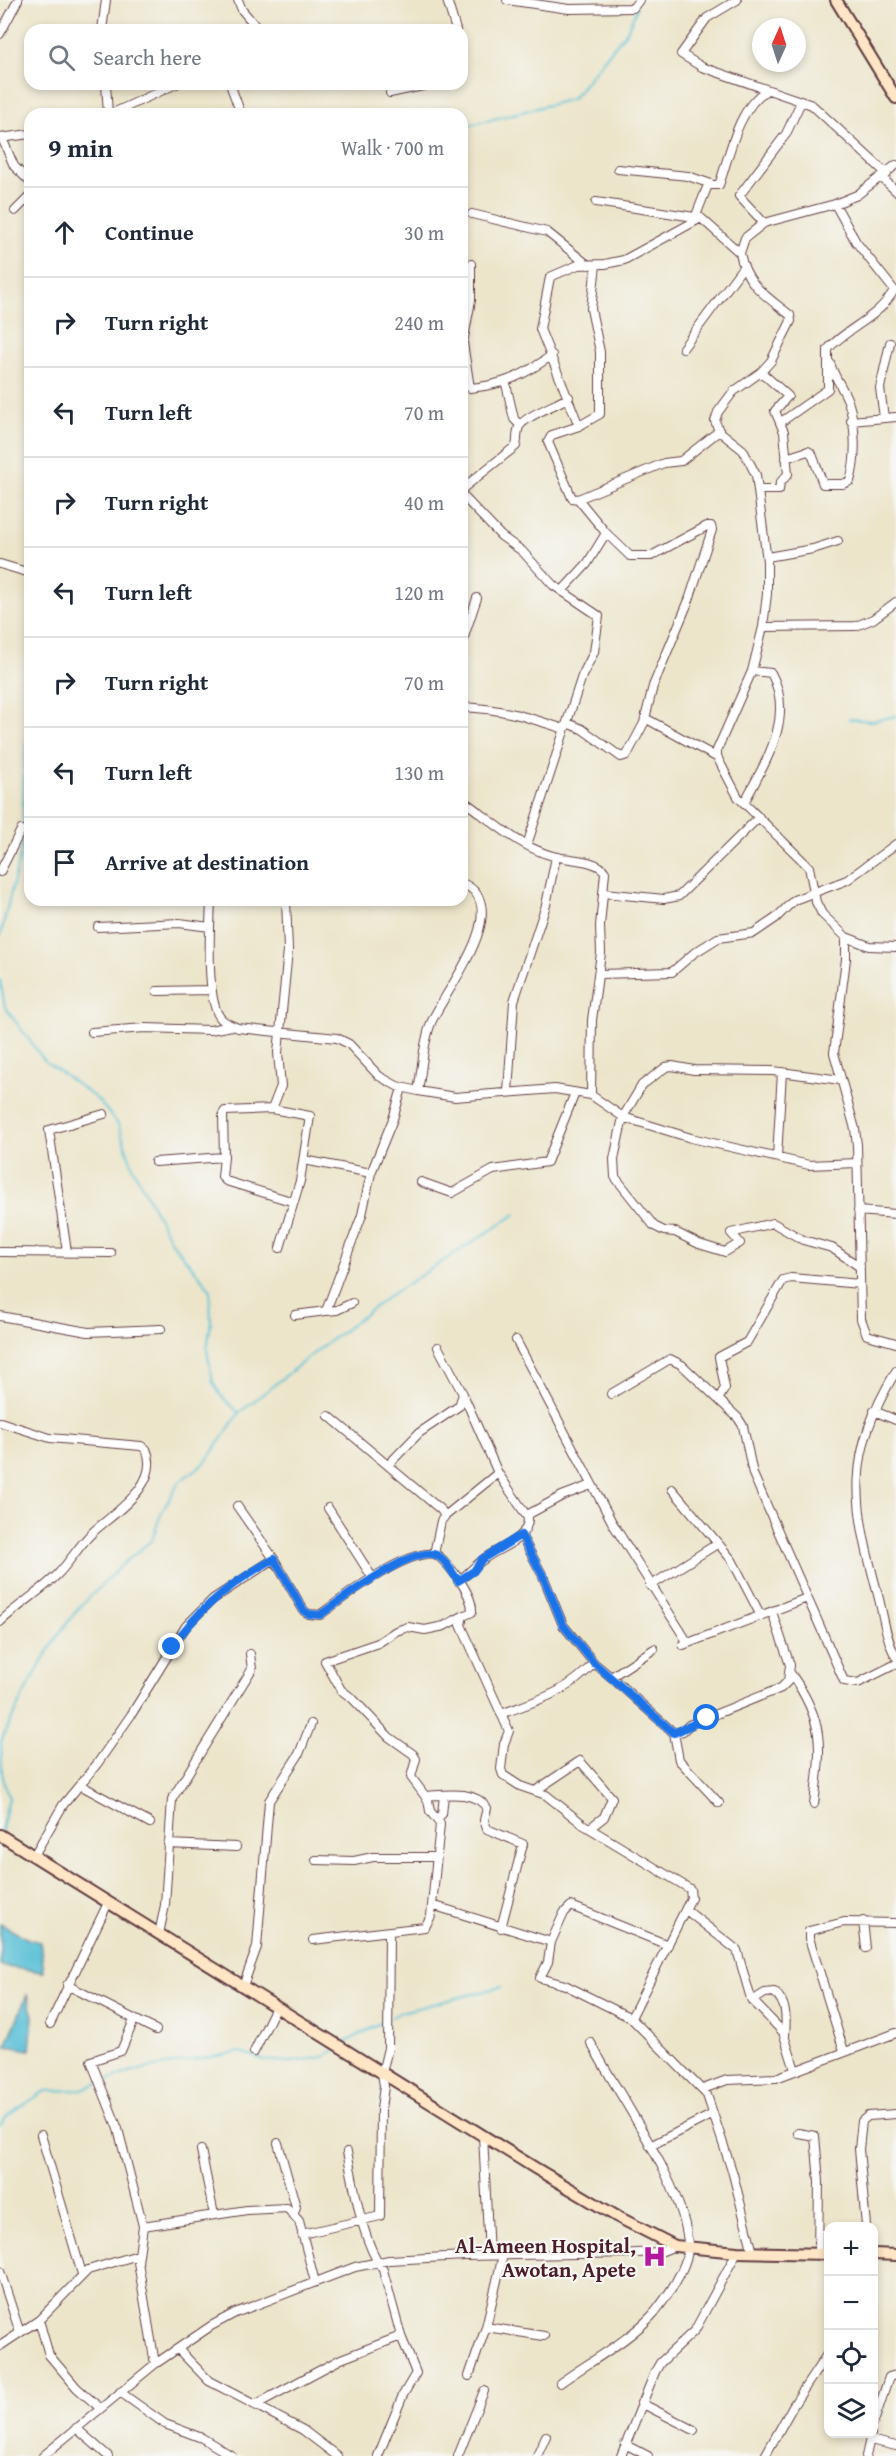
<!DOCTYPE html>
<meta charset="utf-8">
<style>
:root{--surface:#fff;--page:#f6f6f7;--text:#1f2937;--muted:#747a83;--line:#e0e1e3}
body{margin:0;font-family:"Gentium Book Plus",serif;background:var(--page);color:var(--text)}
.controls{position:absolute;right:18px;bottom:18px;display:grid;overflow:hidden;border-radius:12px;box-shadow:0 3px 9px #0003}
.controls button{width:54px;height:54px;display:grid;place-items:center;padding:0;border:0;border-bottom:2px solid var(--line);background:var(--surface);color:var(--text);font:30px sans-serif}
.compass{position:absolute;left:752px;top:18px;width:54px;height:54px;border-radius:50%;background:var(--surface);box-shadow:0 3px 9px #0003;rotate:3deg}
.stop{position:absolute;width:18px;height:18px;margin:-14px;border:4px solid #1a73e8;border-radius:50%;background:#fff}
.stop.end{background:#1a73e8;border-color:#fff;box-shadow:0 2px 6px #0008}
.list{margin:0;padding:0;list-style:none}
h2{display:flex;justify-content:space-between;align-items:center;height:78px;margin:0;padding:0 24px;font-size:26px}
h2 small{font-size:20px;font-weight:400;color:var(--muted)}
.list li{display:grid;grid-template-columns:39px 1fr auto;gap:18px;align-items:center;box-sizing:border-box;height:90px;padding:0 24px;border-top:2px solid var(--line)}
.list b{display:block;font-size:22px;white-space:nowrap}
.list em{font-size:20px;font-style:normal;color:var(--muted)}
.icon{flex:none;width:33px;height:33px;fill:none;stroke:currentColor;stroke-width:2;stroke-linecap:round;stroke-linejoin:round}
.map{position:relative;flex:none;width:896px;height:2456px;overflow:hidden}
.search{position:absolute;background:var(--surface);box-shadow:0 3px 9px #0003;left:24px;top:24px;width:444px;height:66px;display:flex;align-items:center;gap:15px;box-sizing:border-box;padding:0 21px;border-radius:18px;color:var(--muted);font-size:22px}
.panel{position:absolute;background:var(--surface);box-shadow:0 3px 9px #0003;left:24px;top:108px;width:444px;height:798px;border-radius:18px}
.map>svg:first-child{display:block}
.water{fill:#59c0d6;stroke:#527080;stroke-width:1.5}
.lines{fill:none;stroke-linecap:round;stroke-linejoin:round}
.stream{stroke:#59c0d6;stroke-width:2}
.street-casing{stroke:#623d43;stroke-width:10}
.secondary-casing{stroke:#623d43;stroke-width:14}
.street{stroke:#fff;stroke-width:8}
.secondary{stroke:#fde5c5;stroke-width:10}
.route{stroke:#1a73e8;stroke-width:8}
.labels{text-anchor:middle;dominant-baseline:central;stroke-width:4.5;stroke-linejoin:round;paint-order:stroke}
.poi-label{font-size:21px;font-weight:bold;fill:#4a1f2b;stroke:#f6f6f2;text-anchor:end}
</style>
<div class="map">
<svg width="896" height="2456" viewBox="0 0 896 2456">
<rect width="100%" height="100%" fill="#f6f6f2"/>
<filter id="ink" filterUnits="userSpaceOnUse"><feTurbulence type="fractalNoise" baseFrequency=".0167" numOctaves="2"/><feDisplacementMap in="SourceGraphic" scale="12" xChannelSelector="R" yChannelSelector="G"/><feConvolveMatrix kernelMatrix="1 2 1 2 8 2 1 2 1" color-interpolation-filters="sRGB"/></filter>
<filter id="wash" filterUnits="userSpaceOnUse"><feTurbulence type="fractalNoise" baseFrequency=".008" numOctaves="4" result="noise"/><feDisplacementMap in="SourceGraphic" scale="24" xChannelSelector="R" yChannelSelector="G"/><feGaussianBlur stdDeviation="1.35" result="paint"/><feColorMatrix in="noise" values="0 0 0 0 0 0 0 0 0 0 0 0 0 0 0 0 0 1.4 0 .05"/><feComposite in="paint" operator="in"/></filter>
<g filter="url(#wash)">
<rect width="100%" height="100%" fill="#ece5ca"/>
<path class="water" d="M0 1924 28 1939 40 1942 44 1972 0 1966Z
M27 1995 33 2016 30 2050 6 2046Z"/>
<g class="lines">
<path class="stream" d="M462 127 572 99 627 31 637 8
M849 719 872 721 896 716
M23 827 24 769 30 713
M0 937 23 844V833
M0 980 5 1007 44 1060 97 1099 118 1124 133 1168 170 1240 210 1289 211 1321 207 1350 213 1382 221 1396 238 1412
M1 1832 9 1798 2 1774 1 1741 28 1686 58 1635 77 1610 126 1561 152 1540 162 1511 180 1481 205 1463 239 1413 314 1353 389 1296 516 1214
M392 2017 401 2012 501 1987
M344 2043 387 2020
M0 2125 7 2116 45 2091 79 2090 133 2071 240 2052 264 2060 291 2062 323 2057 337 2048"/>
</g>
</g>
<g filter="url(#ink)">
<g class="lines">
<defs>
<path id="street" d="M238 0 242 10 259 30
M447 0 456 30
M507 0 569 9 633 8 639 0
M737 0 707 18 681 54 702 67 812 105 887 174
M102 30 106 0
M0 34 18 0
M106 84 108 114
M230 84 241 114
M390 93 432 84
M111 114 176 84
M0 138 30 134
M2 138 14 166 30 182
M896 165 857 195 835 204 764 223 745 238 740 253C746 285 766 296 790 315L791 321 771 361 761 372 733 392 718 412 715 421 719 431 743 450 756 475 767 561V594L763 627 752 671 717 750V757L738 797 809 867 816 902 822 914 846 937V959L834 1053 855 1129 857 1145 861 1319 867 1335 896 1343
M618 169 688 176 711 184
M882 178 896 191
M596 202 701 218 740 253
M15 211 30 196
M472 214 547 232 588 265
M695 218 708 185H719C730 155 737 108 767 90
M701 218 624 260 605 264 578 265 550 277 540 329 579 426 552 435 548 442 572 498 578 499 664 463 681 461 719 431
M764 223 739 196 786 134 801 102
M471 264V300L463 343 470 388C504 385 525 375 552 355
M683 348 743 267
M506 384 514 419 520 425
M884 418 880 388 890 343
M851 421 896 417
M781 422 828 389V349C848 327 879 318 894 290L856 242 835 204
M579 426 600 414V352L591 309 596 265
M786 458 808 451 812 454 823 484H843L850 481C857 457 856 425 848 401 843 388 834 377 830 363
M462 489 516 446C518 440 516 433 519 427 524 416 557 405 569 397
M758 490H779L780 483 788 474 784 432 775 411 788 396 761 372
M462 495 501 536 522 551 553 585 599 616 594 652 582 676 527 845
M767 557 813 549 838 541
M0 564 30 573
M562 591 587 564 606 533
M763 627 856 626 873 619 896 602
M462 643 477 598
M462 707C503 709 525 716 564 729
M645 718 718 758
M567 723 582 729 621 757 627 755 644 723 653 686 689 600 712 530 711 526H707L651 556H630L606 533 578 499
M462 800C490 819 519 847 553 856 567 860 597 859 605 872L600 926 601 953 592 1020 591 1095
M744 803C764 764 796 718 771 673L752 671
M0 872 21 830 30 832
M604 893 664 899 679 896 759 817
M211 900C210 926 206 996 219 1016 223 1023 231 1025 238 1028L337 1038 349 1044 379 1076 397 1086 418 1091 455 1097 555 1089 591 1095 623 1117 691 1138 809 1165 857 1163
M98 927 179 923 210 927
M846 937 869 946 896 947
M599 974 672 972 694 953 718 938 754 933 776 918 794 900 847 880 896 844
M157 991 212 990
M92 1032 145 1028 210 1030 232 1026
M841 1080 773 1071 694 1070 672 1066 666 1067 642 1085 623 1117 614 1159 615 1177 654 1226 664 1231 675 1232 699 1244 725 1252 740 1243 731 1233 773 1223 803 1240 832 1248 860 1267
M418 1091C422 1070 423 1043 431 1023 444 991 516 906 462 883
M508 1092 514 1001 546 905 556 857
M272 1109 281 1086 278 1053 288 950 286 900
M224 1157 222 1177 226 1181 294 1202
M777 1157 782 1072
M304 1160 371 1173
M155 1162 224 1157 223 1114 225 1111 272 1109 310 1116 300 1181 280 1248
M421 1182 452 1193 493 1170 547 1162 575 1093
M858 1211 896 1214
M0 1252 111 1253
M67 1252 49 1130 104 1114
M352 1303 337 1310 326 1311 362 1215 371 1173 393 1119 402 1088
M295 1315 326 1311
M0 1316 88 1332 161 1329
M516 1340 613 1524 688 1643
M438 1347 463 1394 498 1473 528 1518C528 1541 499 1547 484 1559 474 1566 470 1573 458 1581
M896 1371C845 1457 853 1502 878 1595 883 1614 886 1640 896 1657
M611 1394 670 1359 682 1365 738 1418 743 1426 753 1474 844 1681 858 1683 896 1664
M719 1398 725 1388 719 1357 747 1342 783 1280 791 1278 860 1284
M874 1411 896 1420
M329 1416 441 1510 445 1516 441 1521 434 1554
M0 1422 50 1438 141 1446 146 1449C162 1484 114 1513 93 1532 79 1545 70 1562 57 1575 40 1592 18 1605 0 1622
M389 1464 419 1433 459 1406 463 1394
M672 1489 732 1560 761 1616
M237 1506 274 1559
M328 1508 372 1577
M527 1515 562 1496 591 1485
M445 1516 498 1473
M521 1535 543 1576 563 1625 594 1663 611 1677 654 1649
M650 1586 717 1544
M683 1645 807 1598
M791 1674C826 1723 821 1748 814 1804
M611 1677 674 1733 683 1731 689 1725 781 1688 788 1681 790 1665 772 1612
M501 1714C538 1700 567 1693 594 1663
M674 1733 679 1760 719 1803
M80 1785 150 1823
M535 1791 580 1761 612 1798 604 1817 590 1828
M425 1796C445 1795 474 1789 487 1808L484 1820 487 1829 523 1844 501 1928
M437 1819 442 1814 444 1795
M168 1844 236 1847
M33 1857 63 1805 97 1764 131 1715 186 1626 213 1599 274 1559 304 1611 309 1614 320 1615C344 1597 406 1549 436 1554 450 1565 473 1594 472 1612L463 1616 461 1625 509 1731 504 1744 501 1769 503 1775 520 1786 546 1795 584 1825 690 1889 691 1898 631 2018 707 2095 733 2174 753 2253
M316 1860 354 1861 373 1857H436
M432 1905 551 1942
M686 1910 737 1950 751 1999 783 2032 795 2070
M863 1921 866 1948
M159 1934 165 1905 172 1799 252 1669 250 1654
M313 1940 425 1927 431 1916 440 1824 430 1811 428 1800 411 1777 416 1759 413 1754 389 1737 353 1699 341 1690 325 1661 378 1643 396 1631 408 1627 425 1630 444 1626 463 1616
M67 1985 156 2030
M243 1986 257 1947 269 1801 299 1754 311 1724
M752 2001 765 1993 774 1992C788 2003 786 2020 785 2036
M631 2018 565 1985 540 1978 548 1962 551 1942 564 1913 571 1906 668 1945
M134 2020 121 2051 91 2061 118 2129 143 2226 138 2262 155 2364
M50 2024 108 1903
M844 2051 809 1938V1931L844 1922 896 1923
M254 2052 276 2007
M703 2089 727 2080 776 2078 896 2033
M798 2133 815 2136 819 2182 818 2254
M41 2135 82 2274
M483 2135 489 2255
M278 2143 296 2207 294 2213
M650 2146 713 2114
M201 2150 214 2215
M347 2152C355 2188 361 2240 383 2270L401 2336 416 2373 403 2395 378 2456
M143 2226 247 2210 287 2208 299 2221 315 2282
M866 2226 859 2149 862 2121 868 2116 896 2114
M302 2234 380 2216 381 2109 384 2086 382 2073 388 2048 389 1933
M0 2271 20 2333
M39 2320 49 2355 77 2388 100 2408
M486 2327 544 2336
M0 2346 39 2320 88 2270 138 2255
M178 2349 209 2381 303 2430 337 2456
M469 2376 486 2327 503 2255
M560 2383C589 2362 632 2339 655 2312 667 2297 688 2267 688 2247 688 2191 618 2095 591 2043
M120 2392 165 2424 202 2438 232 2456
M641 2403 694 2430
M255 2405 341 2359 401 2336
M874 2422 889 2377 896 2375
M76 2428 108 2456
M870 2440 896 2446
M625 2444 648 2456
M43 2456 155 2364 211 2326 235 2313 355 2267 389 2260 465 2256 636 2253 660 2252 675 2246
M458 2456 484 2391
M537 2456 546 2436
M621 2456 655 2372 660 2363 695 2330 737 2252
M765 2456 794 2404 828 2353
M866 2456 871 2434"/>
<path id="secondary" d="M836 0 896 98
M0 1835 535 2168 616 2216 675 2246 737 2252 828 2254
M874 2254 896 2255"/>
</defs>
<use href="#street" class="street-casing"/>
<use href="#secondary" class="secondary-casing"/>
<use href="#street" class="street"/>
<use href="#secondary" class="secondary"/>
</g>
</g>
<g class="lines" filter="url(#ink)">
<path class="route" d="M172 1647C198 1609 233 1581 274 1559L304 1611 309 1614 320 1615C341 1600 408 1549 433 1554 444 1556 452 1572 458 1581L474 1571 482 1559 521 1535 543 1576 563 1625 594 1663 674 1733 707 1718"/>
</g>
<defs>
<symbol id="hospital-bare" viewBox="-9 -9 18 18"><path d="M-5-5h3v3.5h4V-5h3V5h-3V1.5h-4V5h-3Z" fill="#b5179e" stroke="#f6f6f2" stroke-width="2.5" paint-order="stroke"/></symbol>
</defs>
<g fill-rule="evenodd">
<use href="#hospital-bare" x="638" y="2240" width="33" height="33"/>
</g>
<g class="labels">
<g class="poi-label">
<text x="636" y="2245">Al-Ameen Hospital,<tspan x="636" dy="24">Awotan, Apete</tspan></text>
</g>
</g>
</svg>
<div class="controls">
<button>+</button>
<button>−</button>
<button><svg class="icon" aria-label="locate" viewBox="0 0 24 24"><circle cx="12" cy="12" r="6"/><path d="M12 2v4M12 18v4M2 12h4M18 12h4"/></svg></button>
<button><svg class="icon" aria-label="layers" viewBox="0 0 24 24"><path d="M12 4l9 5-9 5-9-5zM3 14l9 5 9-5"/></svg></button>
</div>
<svg class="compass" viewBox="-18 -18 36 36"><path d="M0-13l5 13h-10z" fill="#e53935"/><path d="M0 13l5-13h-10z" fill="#747a83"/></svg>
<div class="stop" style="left:707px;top:1718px"></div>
<div class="stop end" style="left:172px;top:1647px"></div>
<div class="search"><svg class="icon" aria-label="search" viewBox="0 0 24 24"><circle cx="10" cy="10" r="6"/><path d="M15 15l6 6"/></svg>Search here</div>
<section class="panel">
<h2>9 min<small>Walk · 700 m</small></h2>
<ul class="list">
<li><svg class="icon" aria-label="ahead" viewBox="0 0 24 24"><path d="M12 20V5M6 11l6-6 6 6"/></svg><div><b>Continue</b></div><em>30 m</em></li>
<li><svg class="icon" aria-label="right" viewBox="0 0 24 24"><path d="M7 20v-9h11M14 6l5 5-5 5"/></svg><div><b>Turn right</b></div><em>240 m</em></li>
<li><svg class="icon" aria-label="left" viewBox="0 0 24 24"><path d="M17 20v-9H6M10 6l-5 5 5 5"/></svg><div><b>Turn left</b></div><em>70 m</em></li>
<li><svg class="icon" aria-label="right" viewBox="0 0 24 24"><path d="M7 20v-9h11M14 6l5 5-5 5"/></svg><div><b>Turn right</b></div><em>40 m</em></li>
<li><svg class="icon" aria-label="left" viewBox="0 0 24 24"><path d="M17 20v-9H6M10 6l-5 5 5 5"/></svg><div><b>Turn left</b></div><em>120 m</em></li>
<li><svg class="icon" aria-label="right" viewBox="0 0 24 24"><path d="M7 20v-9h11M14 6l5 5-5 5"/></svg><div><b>Turn right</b></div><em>70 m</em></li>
<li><svg class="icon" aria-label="left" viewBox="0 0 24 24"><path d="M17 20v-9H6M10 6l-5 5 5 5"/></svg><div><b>Turn left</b></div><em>130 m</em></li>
<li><svg class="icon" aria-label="arrive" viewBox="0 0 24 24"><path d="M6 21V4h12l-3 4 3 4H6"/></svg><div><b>Arrive at destination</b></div></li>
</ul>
</section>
</div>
